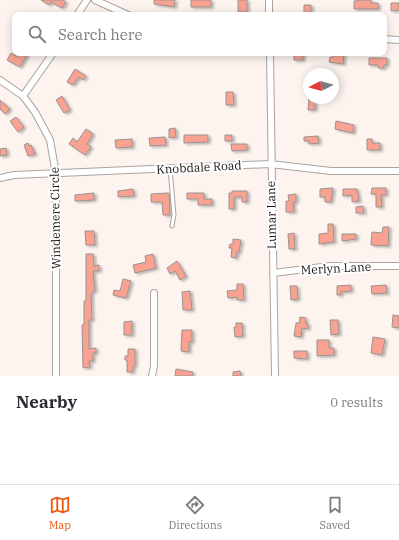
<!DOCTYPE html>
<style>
:root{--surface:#fff;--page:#f7f7f7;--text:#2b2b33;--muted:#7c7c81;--line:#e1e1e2;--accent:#ea580c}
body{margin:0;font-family:"IBM Plex Serif",serif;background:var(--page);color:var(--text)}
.compass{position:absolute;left:303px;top:68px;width:36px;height:36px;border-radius:50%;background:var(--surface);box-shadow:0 2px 10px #0003;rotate:264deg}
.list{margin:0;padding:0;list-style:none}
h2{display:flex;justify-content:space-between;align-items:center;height:52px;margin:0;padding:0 16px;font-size:17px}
h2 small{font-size:13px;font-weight:400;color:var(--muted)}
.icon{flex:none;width:22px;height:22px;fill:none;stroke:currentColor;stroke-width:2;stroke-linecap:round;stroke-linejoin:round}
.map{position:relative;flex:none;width:399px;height:376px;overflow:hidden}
.search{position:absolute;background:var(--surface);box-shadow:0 2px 10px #0003;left:12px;right:12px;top:12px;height:44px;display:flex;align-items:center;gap:10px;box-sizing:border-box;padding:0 14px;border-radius:8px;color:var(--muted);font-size:15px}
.sheet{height:108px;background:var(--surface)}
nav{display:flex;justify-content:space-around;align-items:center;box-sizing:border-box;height:56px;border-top:1px solid var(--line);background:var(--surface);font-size:11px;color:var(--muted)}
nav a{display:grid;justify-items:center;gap:2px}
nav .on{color:var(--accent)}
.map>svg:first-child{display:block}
.building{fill:#f9a292;stroke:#9b9290;filter:url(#shadow)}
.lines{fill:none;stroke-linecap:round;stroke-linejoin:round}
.service-casing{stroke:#aba39e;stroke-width:5}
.minor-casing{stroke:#aba39e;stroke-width:8}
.service{stroke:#fff;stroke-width:3}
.minor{stroke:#fff;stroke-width:6}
.labels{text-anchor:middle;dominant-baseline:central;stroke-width:4;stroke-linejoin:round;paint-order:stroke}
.street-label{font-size:12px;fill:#181513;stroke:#fff}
</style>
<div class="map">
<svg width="399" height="376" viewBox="0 0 399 376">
<defs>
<filter id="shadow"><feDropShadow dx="2.5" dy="1.5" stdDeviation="1" flood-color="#0004"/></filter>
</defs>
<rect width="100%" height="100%" fill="#fdf4ef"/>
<path class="building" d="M41 0H63L66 2 62 8 51 2 49 5Z
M154 0H175L174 7 154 4Z
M191 0H211V7H191Z
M238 0H247V12H238Z
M362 0H371V3H378V9H354V1Z
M391 3H399V10L391 11Z
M304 5H311V15H304Z
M11 53 18 57 20 53H28L20 67 7 60Z
M294 53H303V60H294Z
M334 53H344L343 64 329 62 330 57H333Z
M369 58H387V65H384V68H378V65H369Z
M75 69 86 76 83 80 79 77 73 85 67 82Z
M226 92H233L234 105H226Z
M62 96 70 110 64 113 56 100Z
M309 98H313V102H315V110H308Z
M0 100 10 109 5 114 0 109Z
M16 117 24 127 18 132 10 121Z
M336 121 354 125 353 133 335 129Z
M175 128 176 137 169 138V129Z
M86 129 93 134 87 144 91 147 85 155 69 144 73 138 77 142Z
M184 135H208V142L184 143Z
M225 135H232V141H225Z
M318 136 319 143 309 144V141H304V137Z
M165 137 166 145 150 146 149 138Z
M132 139V147L116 148 115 140Z
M367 139H372V143H380V150H367Z
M28 143 29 146 31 145 35 154 28 156 24 145Z
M231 144H247V150L232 151Z
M6 148 7 155 0 156V149Z
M333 188 331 202H325V197H320V189Z
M372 188H386V195H381L382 207H376V194H371Z
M133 189 134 196 118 197V191Z
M343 189H357L359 201 352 202V195L343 196Z
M232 191H247V202H242V197H234V209H229V193H232Z
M94 193V200L75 201V195Z
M169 193 170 215H163L162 202H151V194Z
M187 193H204V199H212V205H198V199H187Z
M296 194V202H293L294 212H286V201H289L288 195Z
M363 206 364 213H356V207Z
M328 224H333L334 242 319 244V234L328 233Z
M383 227H389L388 246 371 245 372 232 382 233Z
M85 231H94L95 245H86Z
M294 233 295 249H289L288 234Z
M342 234H356V239L342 241Z
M233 239 241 240 239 252H237L236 258 231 257 232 248H229L230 244H233Z
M86 254H93L94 266 99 265V271H93L95 291H93L91 295 92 320H89V349L96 348V353H93V361H89L90 367 83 368 82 325H84V301H86Z
M153 254 156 268 135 273 133 265 146 262 145 256Z
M177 261 186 276 180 280 175 271 170 274 167 268Z
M123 279 131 281 126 298 113 295 114 290 120 291Z
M237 284H243L244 300H237V297L228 298 227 291 237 290Z
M351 285V291L341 292V295H337V286Z
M386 285 387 293 372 294 371 286Z
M290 286H297L298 299 291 300Z
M190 291 192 310H183L182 292Z
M393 315 399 316V328L392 327Z
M300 317 306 318 305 323 308 324V329L302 328 301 337 294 336 296 323H299Z
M330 320H338L339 334 331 335Z
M132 321V335H124V322Z
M236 323H242L243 336 235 337 234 327H236Z
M182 330H192V342H189V352L181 351Z
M373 337 385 339 382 355 371 353Z
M317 340H329V348H334V355L317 356Z
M128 349H135V366H133V372H127V360H125V356H128Z
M294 351H307V359L294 358Z
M176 369 193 372 192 376H175Z
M240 371 241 376H233V372Z"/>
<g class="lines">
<defs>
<path id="service" d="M170 168 174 215 172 226"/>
<path id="minor" d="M95 0 128 15
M269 0V15
M77 15 87 0
M384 39 399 40
M270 53 275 376
M0 80 23 96 35 112 50 140 56 174V376
M23 96 53 53
M0 178 14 175 270 164 331 171H399
M273 273 330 266H399
M152 376 154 366V293"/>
</defs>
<use href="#service" class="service-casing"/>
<use href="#minor" class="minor-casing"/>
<use href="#service" class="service"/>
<use href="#minor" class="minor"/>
</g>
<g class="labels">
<g class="street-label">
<text transform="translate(199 167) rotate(-3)">Knobdale Road</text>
<text transform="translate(271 215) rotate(-91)">Lumar Lane</text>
<text transform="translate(55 218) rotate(-91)">Windemere Circle</text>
<text transform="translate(336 268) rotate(-3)">Merlyn Lane</text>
</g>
</g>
</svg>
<svg class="compass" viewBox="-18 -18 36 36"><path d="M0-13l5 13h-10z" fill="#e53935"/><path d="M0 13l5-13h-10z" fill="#7c7c81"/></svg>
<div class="search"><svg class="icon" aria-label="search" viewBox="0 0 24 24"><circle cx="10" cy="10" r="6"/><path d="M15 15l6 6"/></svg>Search here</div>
</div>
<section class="sheet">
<h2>Nearby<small>0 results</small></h2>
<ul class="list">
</ul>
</section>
<nav>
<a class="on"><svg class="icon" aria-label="map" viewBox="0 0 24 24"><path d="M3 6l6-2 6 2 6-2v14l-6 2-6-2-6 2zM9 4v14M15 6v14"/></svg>Map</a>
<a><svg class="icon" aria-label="directions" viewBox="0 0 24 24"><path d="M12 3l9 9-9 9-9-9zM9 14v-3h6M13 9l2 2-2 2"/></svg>Directions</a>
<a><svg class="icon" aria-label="saved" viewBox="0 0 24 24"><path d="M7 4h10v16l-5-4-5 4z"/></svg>Saved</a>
</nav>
